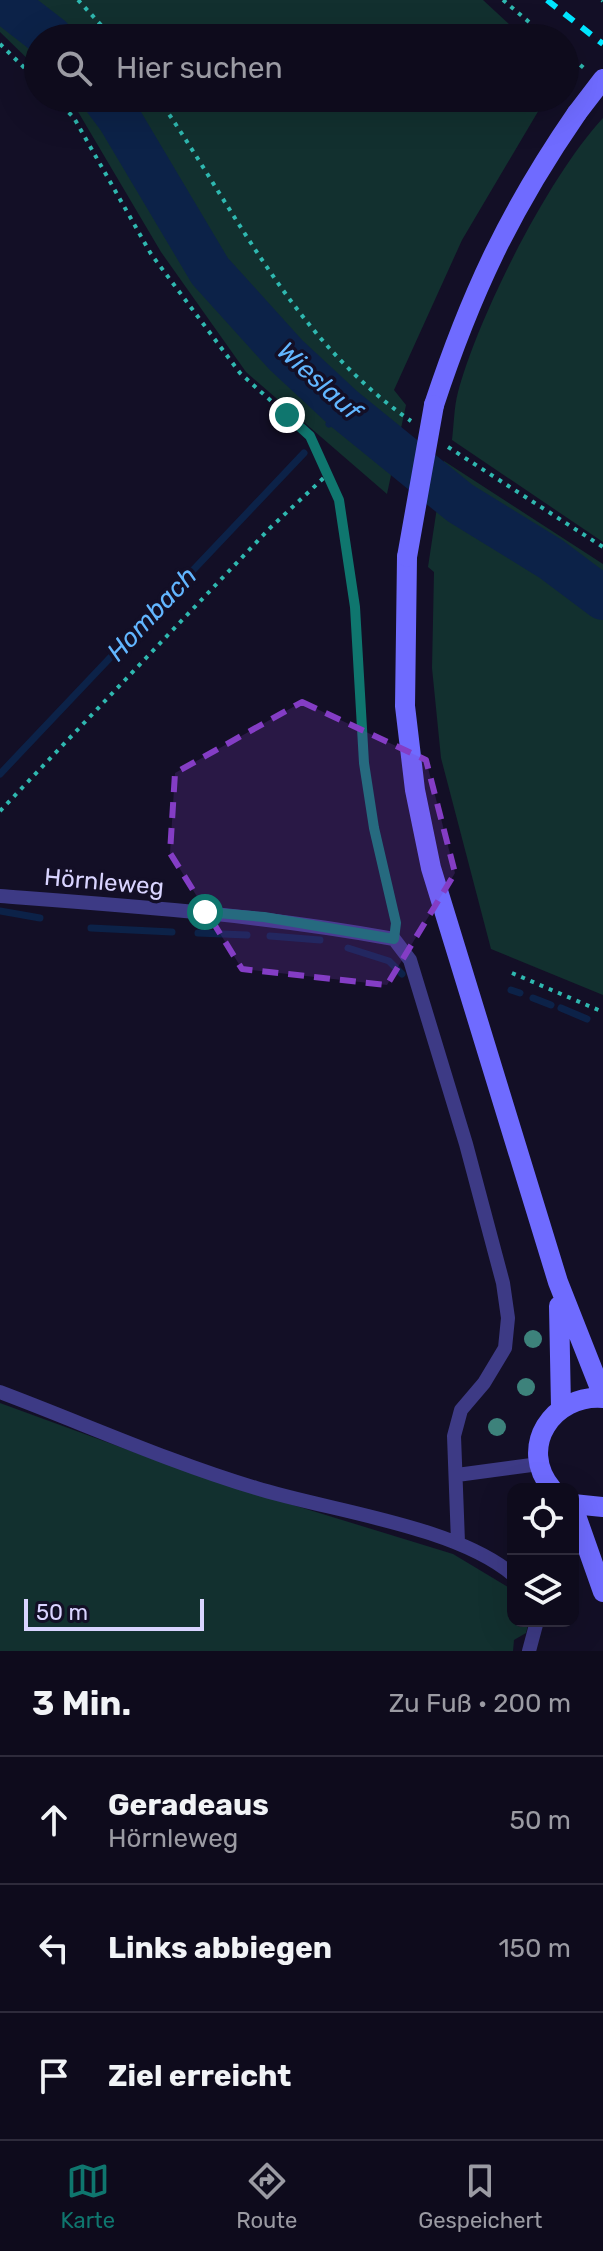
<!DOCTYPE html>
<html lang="de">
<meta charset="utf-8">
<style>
:root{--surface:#0e0b1c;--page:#171425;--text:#f1f3f6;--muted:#9b9ba3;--line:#2e2b3b;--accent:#0f766e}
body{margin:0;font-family:Rubik,sans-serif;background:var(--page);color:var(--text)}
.controls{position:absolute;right:24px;bottom:24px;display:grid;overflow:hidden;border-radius:16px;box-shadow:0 8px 32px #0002}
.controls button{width:72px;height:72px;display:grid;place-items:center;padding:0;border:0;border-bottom:2px solid var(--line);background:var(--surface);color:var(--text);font:40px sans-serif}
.scale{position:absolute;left:24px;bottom:20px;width:180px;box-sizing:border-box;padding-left:8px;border:4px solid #d9d4ff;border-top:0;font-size:22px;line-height:28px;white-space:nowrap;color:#d9d4ff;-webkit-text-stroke:6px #130f26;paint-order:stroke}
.stop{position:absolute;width:24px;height:24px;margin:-18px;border:6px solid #0f766e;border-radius:50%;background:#fff}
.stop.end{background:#0f766e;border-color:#fff;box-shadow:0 2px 8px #0008}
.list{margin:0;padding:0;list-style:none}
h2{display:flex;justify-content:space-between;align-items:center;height:104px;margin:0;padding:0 32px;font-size:34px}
h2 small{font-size:26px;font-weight:400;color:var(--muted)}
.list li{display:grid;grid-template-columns:52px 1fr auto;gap:24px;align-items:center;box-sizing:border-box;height:128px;padding:0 32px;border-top:2px solid var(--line)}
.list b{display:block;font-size:30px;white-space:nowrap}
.list p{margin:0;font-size:26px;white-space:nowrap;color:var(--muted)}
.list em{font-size:26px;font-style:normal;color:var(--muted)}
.icon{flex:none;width:44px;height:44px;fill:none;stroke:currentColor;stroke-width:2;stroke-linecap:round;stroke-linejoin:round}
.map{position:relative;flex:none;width:603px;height:1651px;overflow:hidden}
.search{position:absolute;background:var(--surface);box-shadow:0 8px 32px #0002;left:24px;right:24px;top:24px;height:88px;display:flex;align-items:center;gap:20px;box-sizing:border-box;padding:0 28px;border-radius:44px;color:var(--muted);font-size:30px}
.sheet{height:488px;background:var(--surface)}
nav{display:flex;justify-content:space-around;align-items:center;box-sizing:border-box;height:112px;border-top:2px solid var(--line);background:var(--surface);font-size:22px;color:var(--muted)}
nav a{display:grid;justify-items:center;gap:4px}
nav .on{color:var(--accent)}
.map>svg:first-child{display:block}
.green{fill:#12302f}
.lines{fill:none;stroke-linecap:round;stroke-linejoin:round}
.stream{stroke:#0c2248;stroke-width:7}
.river{stroke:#0c2248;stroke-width:44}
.path{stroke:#2fb8b0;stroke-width:4;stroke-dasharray:4 6;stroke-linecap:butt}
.service{stroke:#3d3a85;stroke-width:14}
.secondary{stroke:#6f6bff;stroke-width:20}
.rail{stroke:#00e5ff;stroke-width:6;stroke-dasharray:12 10;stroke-linecap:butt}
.secondary-bridge{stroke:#6f6bff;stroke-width:20}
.tree{fill:#3d827b}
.route{stroke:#0f766e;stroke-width:10}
.marked{fill:#843dc5;fill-opacity:0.2;stroke:#843dc5;stroke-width:6;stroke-dasharray:16 10;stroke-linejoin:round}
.labels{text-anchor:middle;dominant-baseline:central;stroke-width:7;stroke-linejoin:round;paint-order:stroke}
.street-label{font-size:24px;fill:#d9d4ff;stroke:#130f26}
.water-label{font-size:26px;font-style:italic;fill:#62b6ff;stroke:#130f26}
</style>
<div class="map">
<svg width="603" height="1651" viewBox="0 0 603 1651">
<rect width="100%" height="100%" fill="#130f26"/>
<path class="green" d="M0 0H483L524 38H38V69L0 32Z
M66 98H546L462 240 394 390 406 405 387 494 246 372 161 252 77 110Z
M603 118V542L452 440C454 424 454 407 458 392 479 314 549 176 603 118Z
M444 461 603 564V995L491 949 441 758 432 668 434 572 428 567Z
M0 1403 202 1477 453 1554 513 1590V1621H529L526 1633 514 1640 513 1651H0Z"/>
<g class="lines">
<path class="stream" d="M329 424 343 408
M0 774 304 453
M0 911 40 918
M91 928 172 932
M198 933 247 935
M270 936 320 940
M348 948 389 961 402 974
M511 990 520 993
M533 998 551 1005
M561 1008 587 1019"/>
<path class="river" d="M2 0 51 38
M104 98 119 118 210 271 286 355 343 408 460 503 551 559 603 598"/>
<path class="path" d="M78 0 113 38
M503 0 548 38
M602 0 603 1
M0 44 38 81
M565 52 585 69
M55 98 74 118 151 254 240 373 310 436 329 473 339 500 355 607 364 763 374 828 396 921
M158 98C237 212 293 339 411 421
M448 447 603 547
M0 811 270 528 329 473
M512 973 603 1012"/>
<path class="service" d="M0 896C132 906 263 915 394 939L410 960 466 1144 503 1283 508 1318 505 1348 484 1383 461 1410 454 1436 458 1542
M0 1392C85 1424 169 1462 256 1488 330 1511 456 1526 513 1575
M457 1475 539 1464
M529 1651 537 1621"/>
<path class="secondary" d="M434 405C471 293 510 210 577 113
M407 557 405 706 415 790 431 868 558 1282 603 1396
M559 1306 561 1407
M552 1489C517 1447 553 1394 603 1398
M573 1504 603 1507
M573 1507 603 1592"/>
<path class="rail" d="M547 0 603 44"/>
<path class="secondary-bridge" d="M577 113 603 79
M407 557 434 405"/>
</g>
<g class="tree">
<circle cx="533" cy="1339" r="9"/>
<circle cx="526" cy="1387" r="9"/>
<circle cx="497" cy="1427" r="9"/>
</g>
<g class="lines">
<path class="route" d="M205 912 264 917 394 939 396 923 374 828 364 763 355 607 339 500 310 436 287 415"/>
</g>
<path class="marked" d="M302 702 426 760 455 873 387 985 242 969 170 853 175 773Z"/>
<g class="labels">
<g class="street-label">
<text transform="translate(104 882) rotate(5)">Hörnleweg</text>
</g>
<g class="water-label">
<text transform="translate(319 381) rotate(42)">Wieslauf</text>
<text transform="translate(152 614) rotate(-47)">Hombach</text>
</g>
</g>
</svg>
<div class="controls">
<button><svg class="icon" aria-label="locate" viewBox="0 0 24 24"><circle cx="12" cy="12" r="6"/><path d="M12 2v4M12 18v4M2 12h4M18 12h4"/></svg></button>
<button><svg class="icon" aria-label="layers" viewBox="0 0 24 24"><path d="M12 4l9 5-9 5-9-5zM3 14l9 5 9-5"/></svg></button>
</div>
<div class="scale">50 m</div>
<div class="stop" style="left:205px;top:912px"></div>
<div class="stop end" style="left:287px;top:415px"></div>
<div class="search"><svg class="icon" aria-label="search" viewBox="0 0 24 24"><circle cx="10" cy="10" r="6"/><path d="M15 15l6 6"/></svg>Hier suchen</div>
</div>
<section class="sheet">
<h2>3 Min.<small>Zu Fuß · 200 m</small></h2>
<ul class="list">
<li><svg class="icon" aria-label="ahead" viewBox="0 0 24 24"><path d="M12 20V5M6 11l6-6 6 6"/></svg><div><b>Geradeaus</b><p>Hörnleweg</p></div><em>50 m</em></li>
<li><svg class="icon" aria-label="left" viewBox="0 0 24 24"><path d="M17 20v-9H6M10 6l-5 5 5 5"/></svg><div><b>Links abbiegen</b></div><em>150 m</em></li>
<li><svg class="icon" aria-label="arrive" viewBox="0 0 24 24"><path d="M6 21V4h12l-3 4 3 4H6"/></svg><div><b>Ziel erreicht</b></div></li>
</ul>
</section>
<nav>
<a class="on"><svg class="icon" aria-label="map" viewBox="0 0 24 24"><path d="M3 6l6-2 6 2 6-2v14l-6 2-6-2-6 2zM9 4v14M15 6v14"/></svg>Karte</a>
<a><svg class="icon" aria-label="directions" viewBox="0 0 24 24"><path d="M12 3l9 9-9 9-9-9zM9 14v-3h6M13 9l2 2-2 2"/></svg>Route</a>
<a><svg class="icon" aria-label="saved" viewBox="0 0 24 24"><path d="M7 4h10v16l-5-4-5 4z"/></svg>Gespeichert</a>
</nav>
